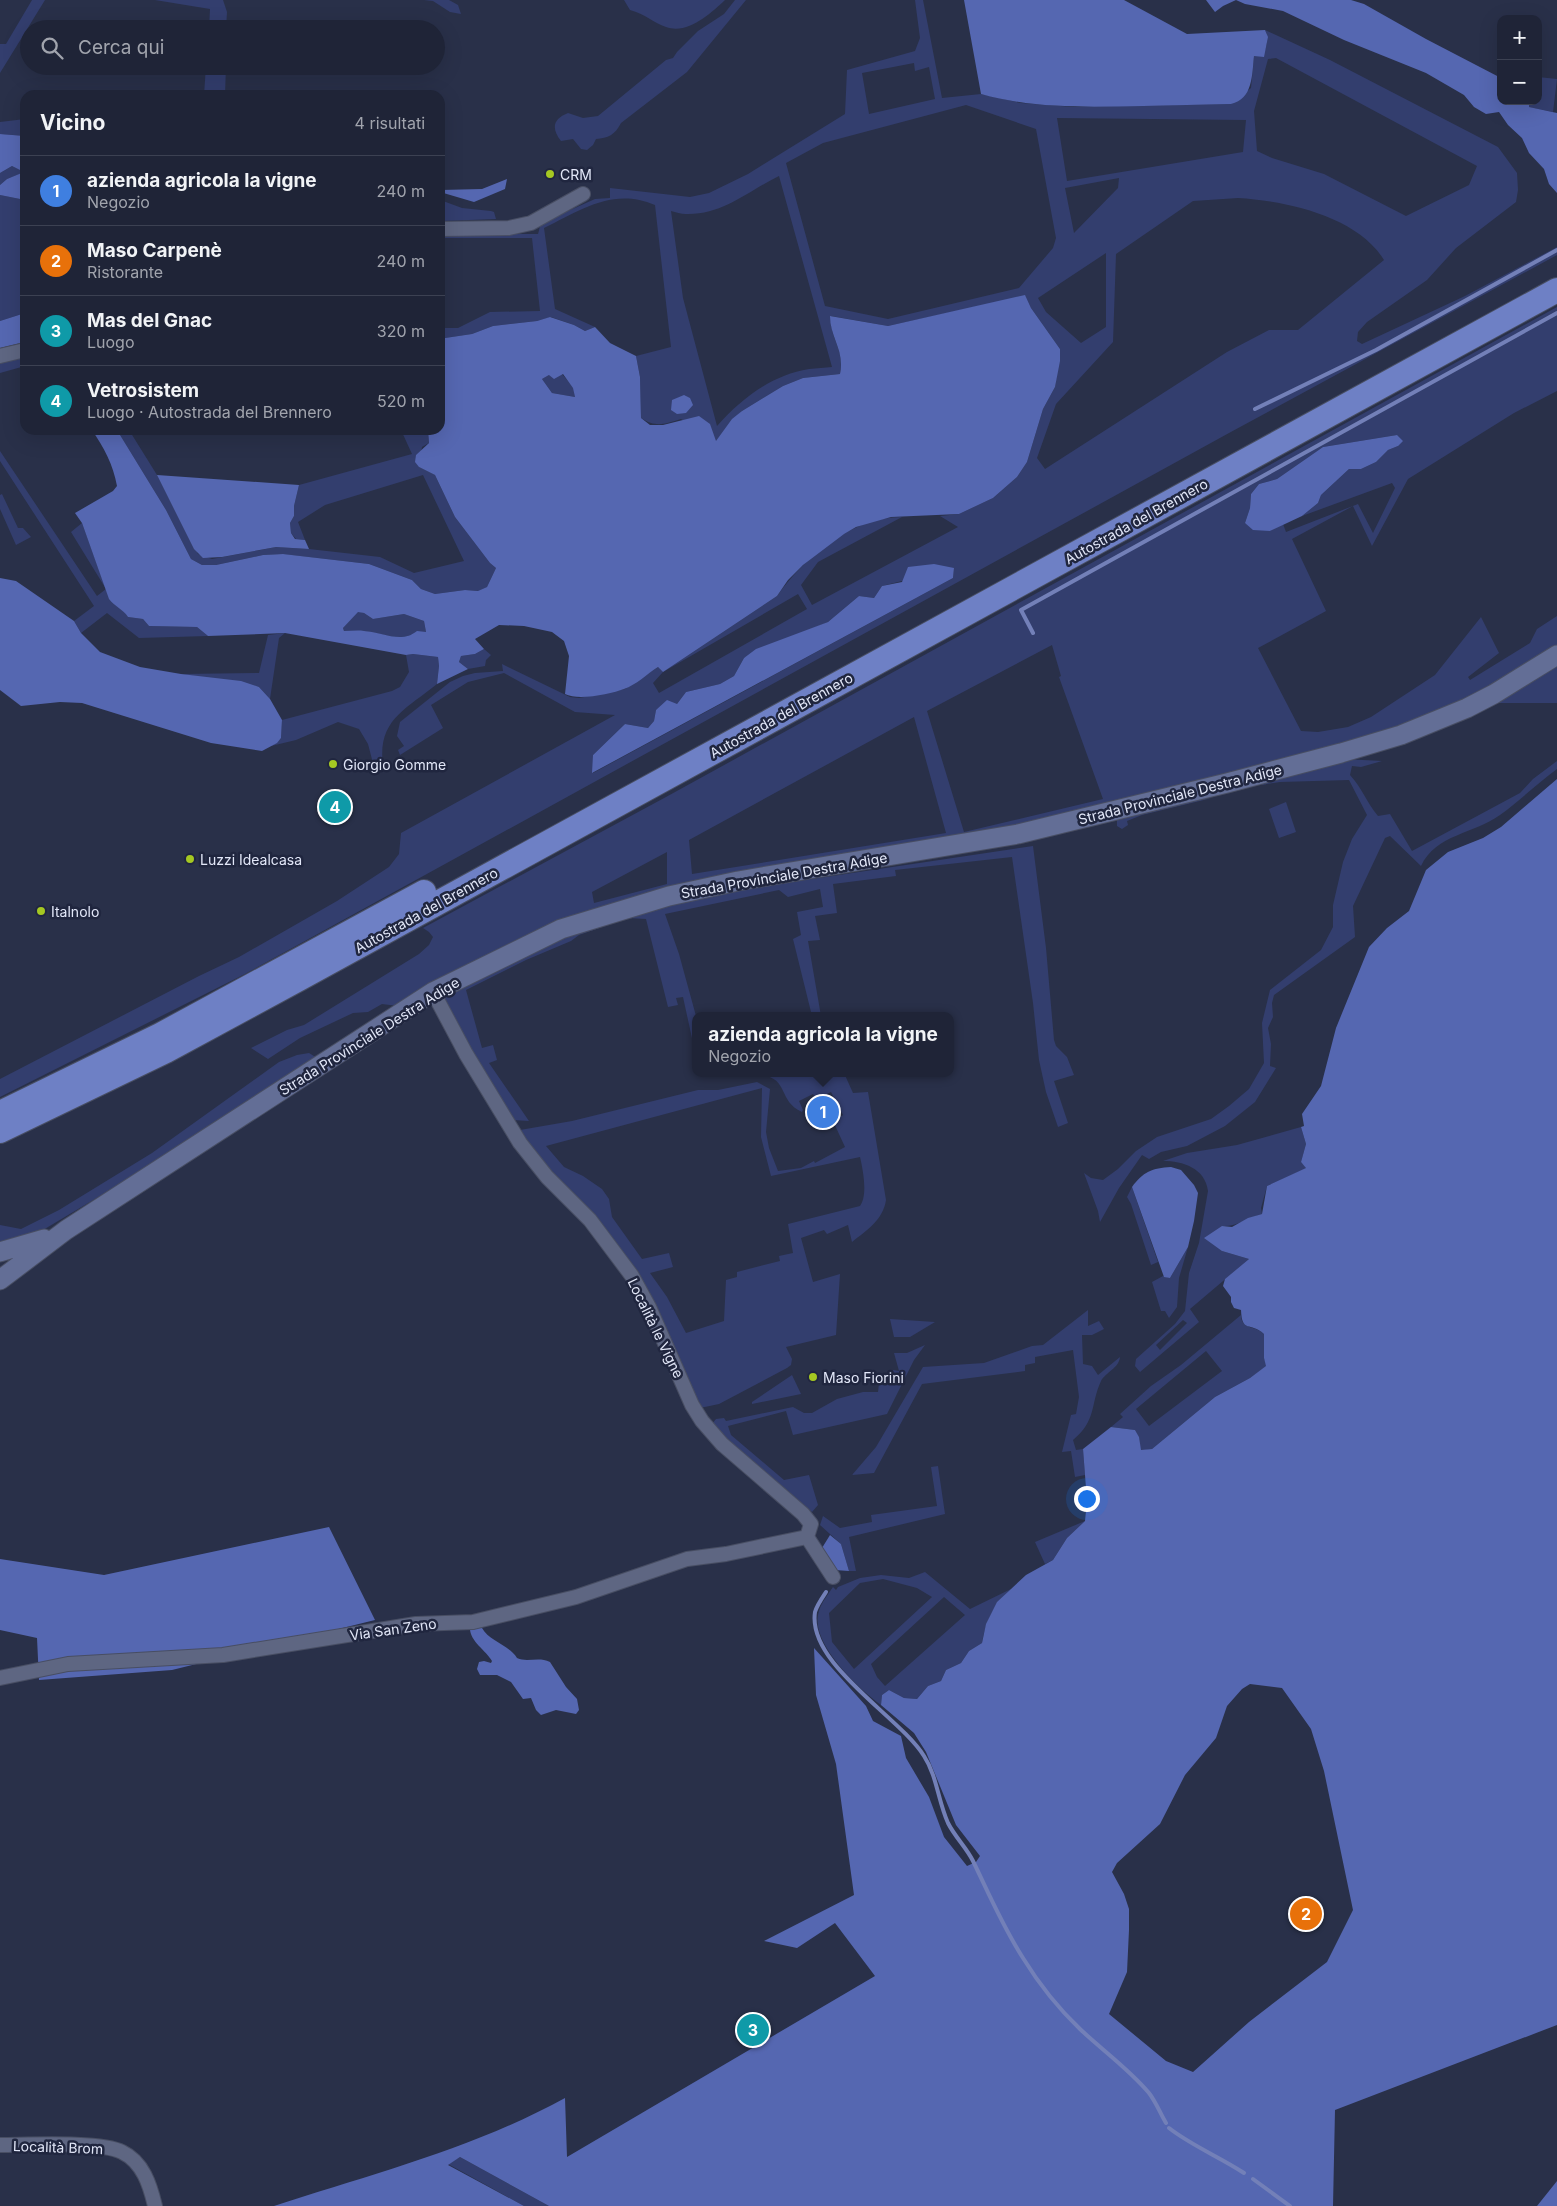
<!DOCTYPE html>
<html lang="it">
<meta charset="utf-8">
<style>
:root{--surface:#1f2437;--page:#2c3042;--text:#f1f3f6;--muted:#a1a4ad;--line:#3c4152;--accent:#a5c822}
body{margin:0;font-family:Inter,sans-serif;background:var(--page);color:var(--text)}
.controls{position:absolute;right:15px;top:15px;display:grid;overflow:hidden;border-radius:10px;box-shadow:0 5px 20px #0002}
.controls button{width:45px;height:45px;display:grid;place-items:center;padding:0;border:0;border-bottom:1px solid var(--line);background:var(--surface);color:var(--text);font:25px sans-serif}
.you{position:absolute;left:1086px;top:1498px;width:18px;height:18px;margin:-12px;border:4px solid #fff;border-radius:50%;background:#1a73e8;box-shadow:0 0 0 8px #1a73e833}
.badge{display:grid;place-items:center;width:32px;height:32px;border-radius:50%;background:var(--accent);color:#fff;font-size:16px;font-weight:700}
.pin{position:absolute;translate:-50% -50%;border:2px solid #fff;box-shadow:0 1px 5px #0006}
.popup{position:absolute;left:692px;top:1012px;width:262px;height:65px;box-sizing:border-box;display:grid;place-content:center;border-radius:10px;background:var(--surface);filter:drop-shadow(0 1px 4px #0005);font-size:16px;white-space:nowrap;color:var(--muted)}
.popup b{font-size:19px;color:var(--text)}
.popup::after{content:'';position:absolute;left:50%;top:100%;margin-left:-10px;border:10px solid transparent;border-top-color:var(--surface)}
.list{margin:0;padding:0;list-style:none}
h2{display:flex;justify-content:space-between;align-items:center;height:65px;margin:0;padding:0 20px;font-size:21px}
h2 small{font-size:16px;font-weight:400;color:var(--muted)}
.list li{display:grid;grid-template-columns:32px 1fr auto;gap:15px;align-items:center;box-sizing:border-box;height:70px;padding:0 20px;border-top:1px solid var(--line)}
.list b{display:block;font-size:19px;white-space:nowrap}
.list p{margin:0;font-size:16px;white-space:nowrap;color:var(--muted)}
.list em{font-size:16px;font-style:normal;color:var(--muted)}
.icon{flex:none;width:28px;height:28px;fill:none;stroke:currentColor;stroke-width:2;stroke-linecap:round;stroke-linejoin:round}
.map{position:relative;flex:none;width:1557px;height:2206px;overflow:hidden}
.search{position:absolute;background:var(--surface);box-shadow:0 5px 20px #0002;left:20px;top:20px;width:425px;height:55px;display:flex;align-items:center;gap:12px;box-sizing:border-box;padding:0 18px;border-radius:28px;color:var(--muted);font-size:19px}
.panel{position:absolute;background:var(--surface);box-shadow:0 5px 20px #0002;left:20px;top:90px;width:425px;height:345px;border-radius:15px}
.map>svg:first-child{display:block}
.green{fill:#333e6e;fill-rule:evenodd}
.forest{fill:#5567b1;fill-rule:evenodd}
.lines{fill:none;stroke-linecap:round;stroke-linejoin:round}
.stream{stroke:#7380b8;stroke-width:4}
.street-casing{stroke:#484e63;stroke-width:16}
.secondary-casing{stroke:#484e63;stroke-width:21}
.highway-casing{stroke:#484e63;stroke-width:26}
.street{stroke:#5e6682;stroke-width:14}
.secondary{stroke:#636e96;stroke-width:19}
.highway{stroke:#6e80c5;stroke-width:24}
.poi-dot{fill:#a5c822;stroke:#20263f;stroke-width:2}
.labels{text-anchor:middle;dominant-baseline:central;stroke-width:5;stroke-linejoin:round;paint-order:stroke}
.poi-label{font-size:14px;fill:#e2e7f8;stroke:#20263f;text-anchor:start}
.street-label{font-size:14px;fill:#e2e7f8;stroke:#20263f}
</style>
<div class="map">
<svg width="1557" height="2206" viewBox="0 0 1557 2206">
<rect width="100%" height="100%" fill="#293049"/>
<path class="green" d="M32 0H45L0 73V44H6Z
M155 0H223L227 12 226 29H209L210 9Z
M424 0H449L458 5 461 14 450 12 433 1Z
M624 0H725C711 13 688 35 666 27 654 23 645 14 630 10Z
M735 0H746L687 72 621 123C615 135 608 138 596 139L593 145 587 150 581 149 573 139 561 141C551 128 553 119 568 113L583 118 598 116 666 60 673 58 677 52 698 31 724 14Z
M915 0H923L942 98 981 94 1021 103 1074 107 1231 104 1251 88 1254 56 1264 53C1267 44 1269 38 1265 30L1330 60 1498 147 1517 173 1518 190 1516 202 1456 248 1427 280 1367 322 1358 332 1357 341 1362 344 1465 296 1557 247V255L1229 433 245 974 0 1097V1079L199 976 239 957 337 901 389 867 399 854 401 833 615 715 575 712 504 673 468 682 431 705 443 728 400 755 398 750 404 746 397 736 400 722 450 682 463 676 475 673 503 671 502 664 570 697 579 698 625 689 658 667 663 672 777 596C805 557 851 517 902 517L818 562 801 585 812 605 958 527 940 516 959 514 993 498 1017 477 1027 462 1043 409 1055 387 1060 349 1031 308 1025 296 888 326 831 316C829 338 845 349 840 374L803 378 783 386 742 411 716 442 681 419C665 424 656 428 641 418L640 377 636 356 671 347 655 205C613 187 581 210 544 228L555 309 595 327 585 331 574 325 551 317 537 321 493 326 472 334 445 338 440 341V328H458L490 312 540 311 532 238H440V234H538L541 223 595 199 610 198V188L690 197 709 193 748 174 845 114 847 70 915 51 920 38ZM1276 58 1477 166 1469 185 1406 216 1324 174 1272 158 1257 151 1254 111 1268 59ZM914 63 915 71 929 67 935 99 869 114 862 73ZM966 105 1036 129 1056 238 1053 248 1019 288 888 319 825 306 786 163 823 143ZM1057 118 1246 120 1243 152 1067 181ZM779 176 832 367C825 368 817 368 809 369 772 375 742 398 717 426L683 298 671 211C676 212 681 214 686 214 723 215 748 191 779 176ZM1119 178 1118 188 1074 233 1065 188ZM1238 198C1286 201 1357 216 1384 260L1298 330H1269L1227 352 1045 469 1037 458 1056 404 1113 342 1116 254 1193 201ZM1106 253V327L1081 343 1046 312 1038 298ZM954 568 953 578 593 773V755L625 724 648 728 654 721 656 710 677 704 686 692 720 684 734 676 744 658 828 622 859 596 874 598 882 586ZM798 594 807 609 659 693 653 683 663 672Z
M206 66H226L225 95H204Z
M1538 77 1557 79 1553 112 1528 107 1529 101H1538Z
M25 119V136L0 134V122Z
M12 166 25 172 7 179 0 185V173Z
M0 195 25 200V313L0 321Z
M443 201 462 208 491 211 494 212 496 219 443 221Z
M1557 307V391L1514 413 1408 479 1372 546 1353 506 1292 539 1326 611 1258 648 1301 731 1318 732 1348 727 1371 717 1435 675 1481 617 1499 653 1468 677 1470 680 1530 643 1537 629 1557 616V646L1482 692 1397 728 1119 803 963 840 668 888 398 1006 382 1004 368 1012 353 1013 300 1038 268 1059 251 1048 287 1030 304 1025 419 954 429 945 433 937 429 932 423 928 666 797ZM1397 435 1398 446 1388 450 1376 462 1361 469H1349L1321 495 1318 503 1302 516 1392 483 1395 488 1373 533 1358 504 1286 532 1283 524 1270 531 1245 523 1250 508 1251 494 1259 484 1277 479 1323 447ZM1052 645 1061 676 1059 677 1103 799 964 832 927 711ZM914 717 946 833 692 874 689 840ZM667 852V884L594 903 592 892Z
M25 357V366L0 373V363Z
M562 374 574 388 575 397 552 393 542 379 549 375Z
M117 430H129L157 475 198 554 212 559 276 547 309 549 380 557 414 573 464 561 423 475 325 505 298 522 305 540 296 539 291 533 290 523 294 516V506L299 485 412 454 401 430H428L429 443 422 447 419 467 435 475 455 517 490 563 496 568 487 587 479 591 465 590 435 594 421 589 412 580 369 564 282 554 263 555 216 565H202L191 559 166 510Z
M0 451 97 596 106 589 71 532 82 523 106 589C113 609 119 603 128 617L143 619 149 626 197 627 208 636 139 638 107 613 81 633 74 621 94 606 0 461Z
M2 494 18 528H23L31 537 16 545 0 509V495Z
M358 611 364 613 373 619 404 614 424 621 426 632 399 638 365 631H344L343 628Z
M285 633 279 638 270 699 259 687 181 674 259 673 268 635Z
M484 649 491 655 486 660 485 666 468 669 459 662 461 656 475 654Z
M413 654 438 657 439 666 437 684C405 710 377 720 383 766L374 767 368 744 359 729 338 722 296 740 271 746 281 738 282 720 392 691 400 687 409 672 406 655Z
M1557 663V703H1496Z
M1344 759 1382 761 1361 767 1352 766 1350 775C1362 788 1367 803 1378 816L1390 814 1412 851 1520 793 1533 779 1557 761V769C1537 784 1519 801 1500 815 1474 834 1436 834 1421 866L1390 836 1385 838 1353 906 1355 937 1274 995 1272 1003 1273 1017 1268 1028 1271 1044 1270 1066 1276 1068 1255 1102 1225 1126 1187 1146 1161 1152 1149 1159 1142 1155 1119 1188 1100 1222 1098 1211 1084 1173 1091 1178 1103 1180 1118 1169 1136 1151 1157 1137 1211 1119 1229 1106 1249 1089 1264 1063 1262 1023 1270 990 1321 950 1333 927V905L1343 862 1352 839 1367 815 1349 780 1280 782 1260 785Z
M1212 798 1142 815 1127 821 1128 825 1122 829 1117 826V819L1165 805Z
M1286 802 1296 832 1279 838 1269 809Z
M1033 846 1046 948 1054 1040 1056 1046 1067 1057 1074 1075 1054 1081 1068 1123 1058 1127 1046 1092 1039 1060 1033 1003 1012 857 895 870 896 876 833 884 837 913 815 916 820 940 808 941 821 1016H812L793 939 801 935 797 912 823 907 820 889 788 897 779 890 665 914 679 954 696 1016 695 1052 683 997 676 998 678 1005 668 1007 646 919 628 918 579 935 571 941 526 960 466 990 482 1048 493 1045 497 1060 489 1063 529 1121 513 1120 444 1003 446 993 563 936 625 915 738 890Z
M309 1053 317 1058 167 1156 43 1230 0 1244V1225L21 1229 59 1210 152 1153 279 1062 297 1055Z
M758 1073H844L853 1093 868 1092 886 1200C883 1220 867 1230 852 1242L848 1225 827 1234 824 1230 801 1238 813 1282 840 1274 836 1335 786 1347 792 1359 791 1365 787 1368 719 1404 700 1408 646 1293 530 1150 520 1130 572 1121 698 1090H718L757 1082 770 1089 766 1132 769 1148 778 1171 801 1168 814 1161 815 1163 845 1147 833 1121 843 1115 831 1092 816 1099 813 1094 799 1101 803 1110 802 1112C775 1100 792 1073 751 1075ZM762 1088 761 1137 771 1176 860 1157C863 1170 868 1195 860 1206L788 1224 793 1253 779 1256 780 1261 737 1272V1277L726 1280 724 1321 686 1333 667 1297 650 1273 673 1267 669 1253 642 1259 612 1217 609 1199 602 1189 583 1176 564 1167 546 1146Z
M1301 1127 1306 1144 1301 1162 1307 1168 1267 1186 1261 1208 1262 1214C1248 1218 1236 1227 1222 1226V1251L1249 1259 1190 1309 1199 1322 1140 1372 1135 1366 1136 1359 1175 1324 1185 1311 1189 1273 1199 1243 1208 1191C1205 1168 1183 1161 1163 1161L1187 1153 1237 1145ZM1183 1320 1187 1323 1160 1350 1156 1345Z
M1132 1187 1158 1262 1151 1265 1131 1204 1127 1197Z
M1188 1247 1179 1278 1177 1307 1169 1318 1165 1311H1161L1152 1282 1163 1276 1170 1278Z
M1088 1310V1326L1099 1321 1104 1329 1092 1335H1082L1083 1364 1092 1366 1098 1375 1120 1357C1119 1368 1106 1372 1101 1381 1090 1405 1097 1420 1073 1440L1076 1450 1083 1449 1085 1475 1075 1477 1071 1451 1062 1452 1071 1415 1076 1414 1079 1397 1073 1350 1035 1357V1363L1025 1365V1371L922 1384 874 1473 852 1475 876 1447 923 1367 984 1363 1032 1346 1043 1345Z
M1241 1315C1241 1330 1255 1325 1264 1334V1358L1267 1366 1250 1378 1215 1397 1152 1449 1140 1451 1139 1438 1135 1430 1111 1427 1123 1417 1120 1414 1151 1386 1181 1365ZM1206 1351 1222 1371 1149 1426 1136 1409Z
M890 1319 935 1322 910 1337H894Z
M925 1345 914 1360 887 1414 793 1435 786 1411 728 1426 731 1435 784 1480 809 1475 818 1505 812 1512 736 1450 712 1424 716 1419 724 1418 726 1421 793 1407 804 1413H812L837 1399 863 1392H878L879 1384 891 1376 893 1370 899 1371 894 1353H907Z
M792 1375 801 1394 752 1404V1402Z
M938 1466 945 1514 849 1537 856 1571H849L841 1544 820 1525 823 1516 840 1528 872 1522 871 1515 937 1506 931 1467Z
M1085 1521 1067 1538 1053 1560 1045 1564 1035 1542Z
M925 1572 970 1609 1011 1589C994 1605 986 1620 982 1643L969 1651 961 1663 946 1670 941 1681 928 1686 917 1699 904 1698 889 1690 882 1695 881 1705C859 1689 812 1645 818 1615 820 1604 827 1596 833 1587L836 1590 838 1587 860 1578 881 1575 909 1578ZM883 1579 917 1588 932 1597 854 1669 832 1642 829 1613 860 1583ZM944 1597 965 1615 885 1686 877 1677 871 1664Z
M460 2157 549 2206H524L448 2164Z"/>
<path class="forest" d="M964 0H1124L1187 34 1265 30 1268 37 1264 57 1254 56C1252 75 1253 99 1231 104 1201 105 1172 105 1143 106 1088 107 1034 109 981 94Z
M1206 0H1351L1364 4 1426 39 1501 78V101H1529V107L1557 113V193L1549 184 1544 169 1529 153 1522 138 1508 125 1499 112 1486 114 1474 107 1464 95 1426 73 1344 40 1283 11 1245 4 1236 0 1223 6 1215 12Z
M0 134 25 136V200L0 195V185L7 179 24 172 12 166 0 173Z
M507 179 505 189 474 202 440 192V190L482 189Z
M1025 295 1031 308 1060 349V361L1055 387 1043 409 1027 462 1017 477 993 498 959 514 891 517 856 527 844 534 803 565 788 580 777 596 663 672 658 667C647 674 636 685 624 689 611 694 578 701 565 694L569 656 564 641 552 632 524 626 499 625 475 639 484 649 475 654 461 656 459 662 468 669 437 684 439 666 438 657 413 654 406 655 285 633 208 636 197 627 149 626 143 619 128 617C123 609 115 607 109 599L82 523 75 513 113 491 117 486C113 464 104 448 92 430H117L166 510 191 559 202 565H216L263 555 283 554 369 564 412 580 421 589 435 594 465 590 478 591 487 587 496 568 490 563 455 517 435 475 419 467 415 462 416 455 429 443 428 430H440V341L445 338 472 334 493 326 537 321 550 317 574 325 585 331 595 327 610 343 636 356 640 377 641 418 650 425H663L699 416 710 424 716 441 732 419 742 411 783 386 803 378 840 374C845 350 830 338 830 316L888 326ZM563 374 573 388 575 397 552 393 542 379 549 375 554 379ZM358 612 364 613 373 619 404 614 424 621 426 632 417 631C401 644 383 632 364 631 358 630 351 631 344 631L343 628Z
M25 313V342L0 348V321Z
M684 395 690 398 693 405 686 413 677 414 671 410 672 400Z
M1397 435 1403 441 1398 446 1388 450 1376 462 1361 469H1349L1321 495 1318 503 1302 516 1270 531 1253 530 1245 523 1250 508 1251 494 1259 484 1277 479 1323 447Z
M157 475 299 485 294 506V516L290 523 291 533 295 539 305 540 309 549 276 547 222 557 203 558 194 549Z
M934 564 954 568 953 578 592 773 593 755 625 724 648 728 654 721 656 710 667 700 677 704 686 692 720 684 734 676 744 658 756 649 828 622 859 596 874 598 882 586 902 582 908 567Z
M0 578 16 581 74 621 81 633 100 652 140 667 181 674 241 681 259 687 270 699 282 720 281 738 277 743 262 751 211 743 82 703 60 702 21 706 0 690Z
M1557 779V2025L1335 2110 1333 2206H549L460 2157 448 2165 524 2206H274C372 2174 474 2148 565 2098L567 2157 875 1976 835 1923 797 1948 764 1941 854 1895 836 1764 816 1695 814 1648 866 1706 873 1721 901 1736 906 1758 929 1797 944 1837 967 1866 976 1862 980 1856 956 1825 926 1752 914 1733 881 1705 882 1695 889 1690 904 1698 917 1699 928 1686 941 1681 946 1670 961 1663 969 1651 982 1643 986 1624 997 1602 1026 1575 1053 1560 1067 1538 1085 1521 1087 1501 1083 1449 1111 1427 1135 1430 1139 1437 1141 1450 1152 1449 1215 1397 1250 1378 1266 1366 1264 1358V1334C1250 1321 1242 1334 1241 1310L1234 1308 1231 1302V1297L1223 1286 1225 1279 1249 1259 1222 1251 1204 1238 1222 1226 1232 1227 1248 1218 1262 1214 1267 1186 1306 1168 1301 1162 1306 1144 1301 1127 1304 1126 1302 1114 1321 1086 1336 1028 1369 947 1387 928 1409 911 1426 870 1448 852 1483 838 1501 827ZM1250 1684 1282 1688 1311 1729 1324 1771 1353 1910 1327 1962 1249 2022 1193 2072 1166 2061 1109 2014 1127 1972 1129 1930V1909L1124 1894 1112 1872 1117 1863 1160 1824 1185 1775 1216 1738 1227 1706 1242 1689Z
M1171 1167 1181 1170 1194 1185 1198 1193 1194 1221 1188 1247 1170 1278 1164 1277 1132 1187C1143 1172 1152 1168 1171 1167Z
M329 1527 375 1620 172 1670 39 1680 37 1638 0 1630V1559L104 1575Z
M830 1535 841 1544 849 1571 835 1570 822 1548Z
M470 1627 482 1628C489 1641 509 1645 517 1658 528 1663 538 1656 550 1662L566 1687 577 1699 579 1710 576 1714 556 1710 541 1715 536 1710 531 1698 523 1699 511 1682 497 1675H480L477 1669 479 1662 484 1661 491 1663 492 1661C486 1650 469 1641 470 1627Z
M1557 2181V2206H1537Z"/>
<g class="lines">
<path class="stream" d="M1255 409 1376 350 1557 250
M1033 633 1021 610 1557 313
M826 1592C822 1598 817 1605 815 1612 807 1664 899 1716 924 1756 937 1776 938 1801 948 1823 955 1837 966 1847 973 1861 989 1894 1003 1927 1023 1958 1039 1984 1058 2008 1080 2029 1102 2050 1129 2069 1149 2093 1156 2102 1160 2113 1166 2123
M1169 2128C1192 2146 1220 2157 1244 2173
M1253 2179 1290 2206"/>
<defs>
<path id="street" d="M440 229 509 228 531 223 583 194
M0 356 25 350
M433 992 466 1054 520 1143 547 1177 590 1220 632 1276 649 1307 692 1405 702 1421 722 1444 803 1514 811 1524 807 1537 833 1577
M0 1678 68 1664 223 1655 416 1624 473 1622 576 1597 687 1559 726 1554 807 1537
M0 2145C27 2145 101 2141 122 2152 143 2162 150 2185 155 2206"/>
<path id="secondary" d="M0 1252 44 1239
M0 1280 66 1230 433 992 561 929 669 896 738 881 1018 834 1227 783 1341 753 1401 735 1467 708 1494 694 1557 655"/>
<path id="highway" d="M0 1113 160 1035 424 892
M0 1131 166 1051 299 979 1557 290"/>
</defs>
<use href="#street" class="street-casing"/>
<use href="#secondary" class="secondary-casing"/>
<use href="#highway" class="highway-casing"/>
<use href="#street" class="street"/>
<use href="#secondary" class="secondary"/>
<use href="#highway" class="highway"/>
</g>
<g class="poi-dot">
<circle cx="550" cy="174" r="5"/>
<circle cx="333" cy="764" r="5"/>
<circle cx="190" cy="859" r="5"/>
<circle cx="41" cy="911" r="5"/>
<circle cx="813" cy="1377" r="5"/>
</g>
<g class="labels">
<g class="poi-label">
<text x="560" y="174">CRM</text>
<text x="343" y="764">Giorgio Gomme</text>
<text x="200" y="859">Luzzi Idealcasa</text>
<text x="51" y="911">Italnolo</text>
<text x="823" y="1377">Maso Fiorini</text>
</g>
<g class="street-label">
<text transform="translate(1136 521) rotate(-29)">Autostrada del Brennero</text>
<text transform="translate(781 715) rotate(-29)">Autostrada del Brennero</text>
<text transform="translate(1180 794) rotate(-14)">Strada Provinciale Destra Adige</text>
<text transform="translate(784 875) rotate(-10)">Strada Provinciale Destra Adige</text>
<text transform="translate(426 910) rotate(-29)">Autostrada del Brennero</text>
<text transform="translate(369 1036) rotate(-32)">Strada Provinciale Destra Adige</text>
<text transform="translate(656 1328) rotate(64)">Località le Vigne</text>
<text transform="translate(393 1629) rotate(-8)">Via San Zeno</text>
<text transform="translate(58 2147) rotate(2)">Località Brom</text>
</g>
</g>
</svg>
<div class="controls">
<button>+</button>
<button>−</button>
</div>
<div class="you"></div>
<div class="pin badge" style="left:823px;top:1112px;background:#3f7fe0">1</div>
<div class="popup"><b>azienda agricola la vigne</b>Negozio</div>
<div class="pin badge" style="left:1306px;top:1914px;background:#e8710a">2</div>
<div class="pin badge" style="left:753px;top:2030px;background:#0f9aa8">3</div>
<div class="pin badge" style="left:335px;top:807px;background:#0f9aa8">4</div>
<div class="search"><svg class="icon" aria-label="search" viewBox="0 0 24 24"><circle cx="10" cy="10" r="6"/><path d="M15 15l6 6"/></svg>Cerca qui</div>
<section class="panel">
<h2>Vicino<small>4 risultati</small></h2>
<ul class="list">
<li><span class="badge" style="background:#3f7fe0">1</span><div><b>azienda agricola la vigne</b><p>Negozio</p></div><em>240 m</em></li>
<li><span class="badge" style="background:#e8710a">2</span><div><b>Maso Carpenè</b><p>Ristorante</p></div><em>240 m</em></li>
<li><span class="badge" style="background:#0f9aa8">3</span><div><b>Mas del Gnac</b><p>Luogo</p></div><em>320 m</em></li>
<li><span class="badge" style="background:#0f9aa8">4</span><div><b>Vetrosistem</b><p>Luogo · Autostrada del Brennero</p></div><em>520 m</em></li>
</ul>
</section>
</div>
